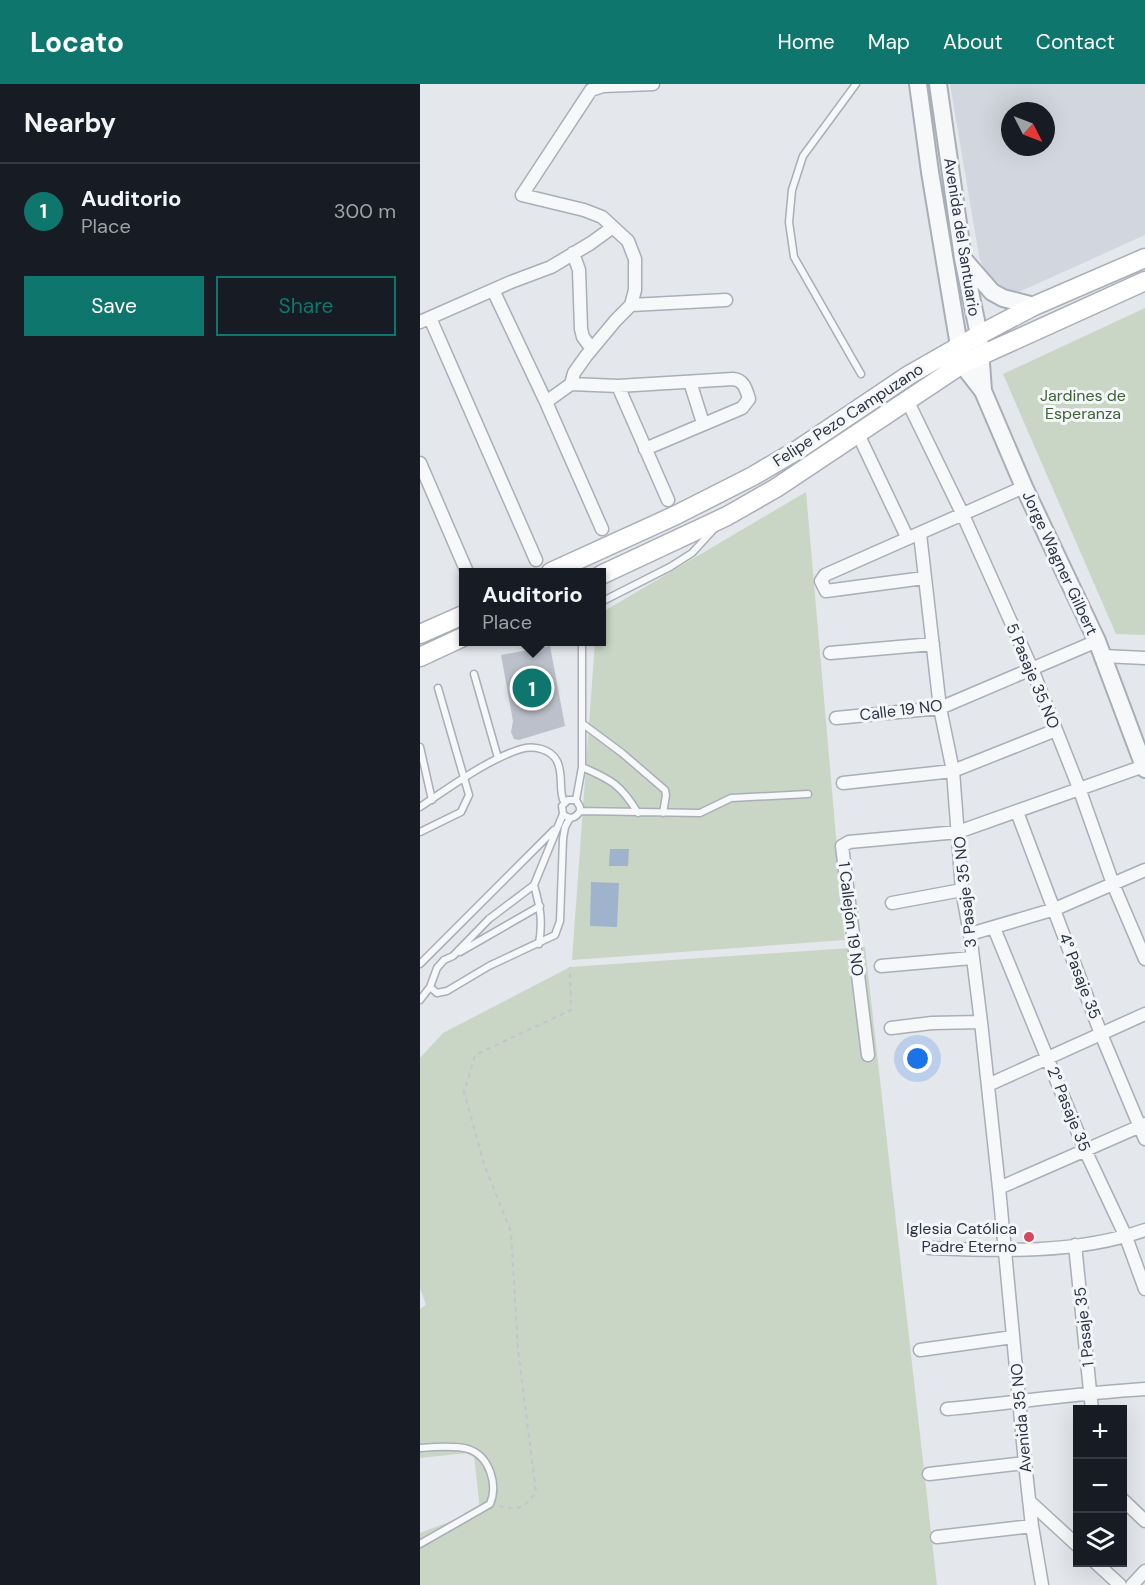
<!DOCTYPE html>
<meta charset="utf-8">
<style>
:root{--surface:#171b24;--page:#20242c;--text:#f1f3f6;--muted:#9ea1a6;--line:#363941;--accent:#0f766e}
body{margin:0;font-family:"DM Sans",sans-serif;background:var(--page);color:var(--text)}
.controls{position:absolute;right:18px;bottom:18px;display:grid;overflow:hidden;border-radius:0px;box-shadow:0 6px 24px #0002}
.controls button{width:54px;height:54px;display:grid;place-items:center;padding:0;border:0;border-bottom:2px solid var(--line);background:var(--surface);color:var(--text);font:30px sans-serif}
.compass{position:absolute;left:581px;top:18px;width:54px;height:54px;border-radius:50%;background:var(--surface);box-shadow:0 6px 24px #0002;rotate:132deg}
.you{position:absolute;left:498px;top:975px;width:21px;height:21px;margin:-15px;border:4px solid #fff;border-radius:50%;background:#1a73e8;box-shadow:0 0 0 9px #1a73e833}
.badge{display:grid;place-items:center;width:39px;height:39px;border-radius:50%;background:var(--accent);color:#fff;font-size:20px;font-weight:700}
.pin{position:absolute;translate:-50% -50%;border:3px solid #fff;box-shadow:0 2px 6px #0006}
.popup{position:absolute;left:39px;top:484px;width:147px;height:78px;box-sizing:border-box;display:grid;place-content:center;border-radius:0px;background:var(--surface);filter:drop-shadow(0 2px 4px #0005);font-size:20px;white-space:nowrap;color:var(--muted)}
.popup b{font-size:22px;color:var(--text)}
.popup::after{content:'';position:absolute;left:50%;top:100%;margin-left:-12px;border:12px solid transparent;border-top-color:var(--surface)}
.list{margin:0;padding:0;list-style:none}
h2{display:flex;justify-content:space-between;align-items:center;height:78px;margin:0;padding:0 24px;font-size:26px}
h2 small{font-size:20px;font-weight:400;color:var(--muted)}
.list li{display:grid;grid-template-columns:39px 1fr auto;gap:18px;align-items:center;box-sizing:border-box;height:96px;padding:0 24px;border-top:2px solid var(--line)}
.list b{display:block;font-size:22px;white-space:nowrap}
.list p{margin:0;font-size:20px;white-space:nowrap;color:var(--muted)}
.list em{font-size:20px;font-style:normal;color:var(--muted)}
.actions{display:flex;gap:12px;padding:18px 24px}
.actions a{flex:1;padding:14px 0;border:2px solid var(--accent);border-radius:0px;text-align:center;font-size:21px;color:var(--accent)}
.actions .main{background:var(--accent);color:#fff}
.icon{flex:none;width:33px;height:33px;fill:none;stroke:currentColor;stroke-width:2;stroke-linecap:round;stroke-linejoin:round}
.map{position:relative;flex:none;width:725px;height:1501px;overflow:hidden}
header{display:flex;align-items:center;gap:36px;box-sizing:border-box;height:84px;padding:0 30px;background:var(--accent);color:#fff}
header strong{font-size:28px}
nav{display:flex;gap:33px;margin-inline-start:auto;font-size:21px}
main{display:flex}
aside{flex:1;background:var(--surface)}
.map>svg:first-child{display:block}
.built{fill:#d2d6de;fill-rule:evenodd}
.green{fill:#c9d6c5}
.water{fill:#9fb4cc}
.building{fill:#bbc0ca}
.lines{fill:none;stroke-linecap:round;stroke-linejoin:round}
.service-casing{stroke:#a9aeb7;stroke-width:9}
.minor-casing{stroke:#a9aeb7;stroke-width:15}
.tertiary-casing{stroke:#a9aeb7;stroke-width:20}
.secondary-casing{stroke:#a9aeb7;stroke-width:21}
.path{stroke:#c2c5cb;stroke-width:2;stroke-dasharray:4.5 4.5;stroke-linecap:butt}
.service{stroke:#f7f8fa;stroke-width:6}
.minor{stroke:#f7f8fa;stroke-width:12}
.tertiary{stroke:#f7f8fa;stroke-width:16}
.secondary{stroke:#fff;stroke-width:18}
.poi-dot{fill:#d1495b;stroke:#f4f6f9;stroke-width:2}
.labels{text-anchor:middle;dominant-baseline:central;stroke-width:6;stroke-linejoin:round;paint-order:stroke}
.street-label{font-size:16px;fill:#2b3445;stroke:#f4f6f9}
.park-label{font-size:16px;fill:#3f6138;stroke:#f4f6f9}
.poi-label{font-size:16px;fill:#2b3445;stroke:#f4f6f9;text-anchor:end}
</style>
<header>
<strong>Locato</strong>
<nav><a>Home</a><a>Map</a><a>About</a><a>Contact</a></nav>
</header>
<main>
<aside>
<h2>Nearby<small></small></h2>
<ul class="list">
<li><span class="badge">1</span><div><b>Auditorio</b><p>Place</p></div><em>300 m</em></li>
</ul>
<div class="actions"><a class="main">Save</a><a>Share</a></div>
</aside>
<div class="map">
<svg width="725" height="1501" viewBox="0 0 725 1501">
<rect width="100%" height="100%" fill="#e4e7ec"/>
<path class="built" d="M530 0H725V151L599 208 588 210 577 205 563 184 559 172ZM590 27H626V63H590Z"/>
<path class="green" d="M725 224V551L696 550 583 290Z
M386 408 425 856 152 876 175 558H181V529Z
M445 863 517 1501H0V1449L60 1426 54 1371 47 1369 0 1374V1225L6 1221 0 1204V974L23 949 150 883Z"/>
<path class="water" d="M190 765H209L208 782H189Z
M171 798 199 799 197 843 170 842Z"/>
<path class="building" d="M130 562 145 642 99 656 94 655 91 648 93 637 81 571Z"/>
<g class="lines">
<defs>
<path id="service" d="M436 0 383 72 372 106 369 138 374 173 441 290
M181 518 250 483 272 469 295 444
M54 590 78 674
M163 640 202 669 245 706 246 711 243 729
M0 663 12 716
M162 683C192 696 201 701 218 729
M156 716 162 683V558
M0 723C29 704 68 675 101 665 113 661 131 665 137 677 144 691 138 706 144 718
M160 727V723L156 716H148L142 722 143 730C149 736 155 735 160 727L280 729 311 714 388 710
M0 748 41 728 49 711 18 604
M114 801C120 823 123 836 119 860
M40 868 120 822
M0 880 134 746
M10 903 17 909 27 907 69 882 135 851 140 837 143 755 145 743 150 734
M0 916 10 903 17 884 24 876 33 872 69 835 114 801 143 730
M0 1364C12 1363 36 1361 48 1365 70 1372 78 1401 70 1420L0 1460"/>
<path id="minor" d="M153 169 159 186 161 245 163 253 172 265
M73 206 126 318 182 445
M211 221 306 216
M10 234 116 476
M0 238 91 198 131 183 171 159 193 143
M270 298 283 339
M151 300 198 302 313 295C324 296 326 305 329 315L322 324 225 365
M198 302 248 416
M487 316 543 431 612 585 659 704 693 800 725 875
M126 318 151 300 154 289 166 272 196 236 211 221 215 206V175L208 157 182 133 164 126 102 111 171 6 183 2 233 0
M438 350 487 453
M0 379 47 488
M500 450 520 624 533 687 542 806 550 850 561 938 579 1104 605 1379 612 1442 622 1501
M504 494 406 507 401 497 405 491 604 403
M410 569 513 560
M683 572 725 574
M416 634 520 624 677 557
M423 699 533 687 636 646
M597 728 681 950 725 1055
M472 819 542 806
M574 844 665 1066 706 1153 725 1205
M550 850 635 825 725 786
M461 882 552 874
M471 944 512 939 561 938
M448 971 422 762 429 758 538 748 724 682
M568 1001 725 930
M579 1104 725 1040
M655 1161 672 1326
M509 1164C580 1167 657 1170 725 1146
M500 1266 593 1253
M527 1325C593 1319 659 1309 725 1305
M509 1390 605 1379
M702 1415 725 1437
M609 1417 658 1462
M517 1453 612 1442
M675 1478 700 1501
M712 1501 725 1487"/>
<path id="tertiary" d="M498 0 510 88 542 280 563 307 604 403 677 557 725 685
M518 0 543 174 559 251 563 307
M545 177 572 208 583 214 614 222"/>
<path id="secondary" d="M131 488 254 432 333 392 379 365 489 291 559 251 614 222 725 174
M181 491 307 432 356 404 542 280 725 197
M0 550 43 531
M0 573 43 553"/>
</defs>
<use href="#service" class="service-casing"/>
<use href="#minor" class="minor-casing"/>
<use href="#tertiary" class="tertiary-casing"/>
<use href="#secondary" class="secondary-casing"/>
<path class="path" d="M79 1422C99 1427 104 1424 116 1408L98 1266 91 1148 64 1080 44 1008 55 971 151 926 150 883"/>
<use href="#service" class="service"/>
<use href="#minor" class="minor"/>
<use href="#tertiary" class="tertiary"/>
<use href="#secondary" class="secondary"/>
</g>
<circle class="poi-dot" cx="609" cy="1153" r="6"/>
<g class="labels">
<g class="street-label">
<text transform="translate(542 153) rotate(81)">Avenida del Santuario</text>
<text transform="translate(428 331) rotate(-33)">Felipe Pezo Campuzano</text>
<text transform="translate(640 479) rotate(65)">Jorge Wagner Gilbert</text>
<text transform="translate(613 592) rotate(67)">5 Pasaje 35 NO</text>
<text transform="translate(481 626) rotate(-7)">Calle 19 NO</text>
<text transform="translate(545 808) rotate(-96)">3 Pasaje 35 NO</text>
<text transform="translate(431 835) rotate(83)">1 Callejón 19 NO</text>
<text transform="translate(660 892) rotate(69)">4° Pasaje 35</text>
<text transform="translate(649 1025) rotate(68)">2° Pasaje 35</text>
<text transform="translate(664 1243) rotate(-96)">1 Pasaje 35</text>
<text transform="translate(601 1334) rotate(-95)">Avenida 35 NO</text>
</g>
<g class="park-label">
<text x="663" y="311">Jardines de<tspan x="663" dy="18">Esperanza</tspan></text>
</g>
<g class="poi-label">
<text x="597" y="1144">Iglesia Católica<tspan x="597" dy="18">Padre Eterno</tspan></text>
</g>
</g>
</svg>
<div class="controls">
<button>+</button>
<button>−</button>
<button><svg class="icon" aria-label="layers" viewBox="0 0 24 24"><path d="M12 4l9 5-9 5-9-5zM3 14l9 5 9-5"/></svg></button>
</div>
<svg class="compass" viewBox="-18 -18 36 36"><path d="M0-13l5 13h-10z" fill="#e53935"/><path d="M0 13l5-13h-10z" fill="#9ea1a6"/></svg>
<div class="you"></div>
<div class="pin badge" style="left:112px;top:604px">1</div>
<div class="popup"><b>Auditorio</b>Place</div>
</div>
</main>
